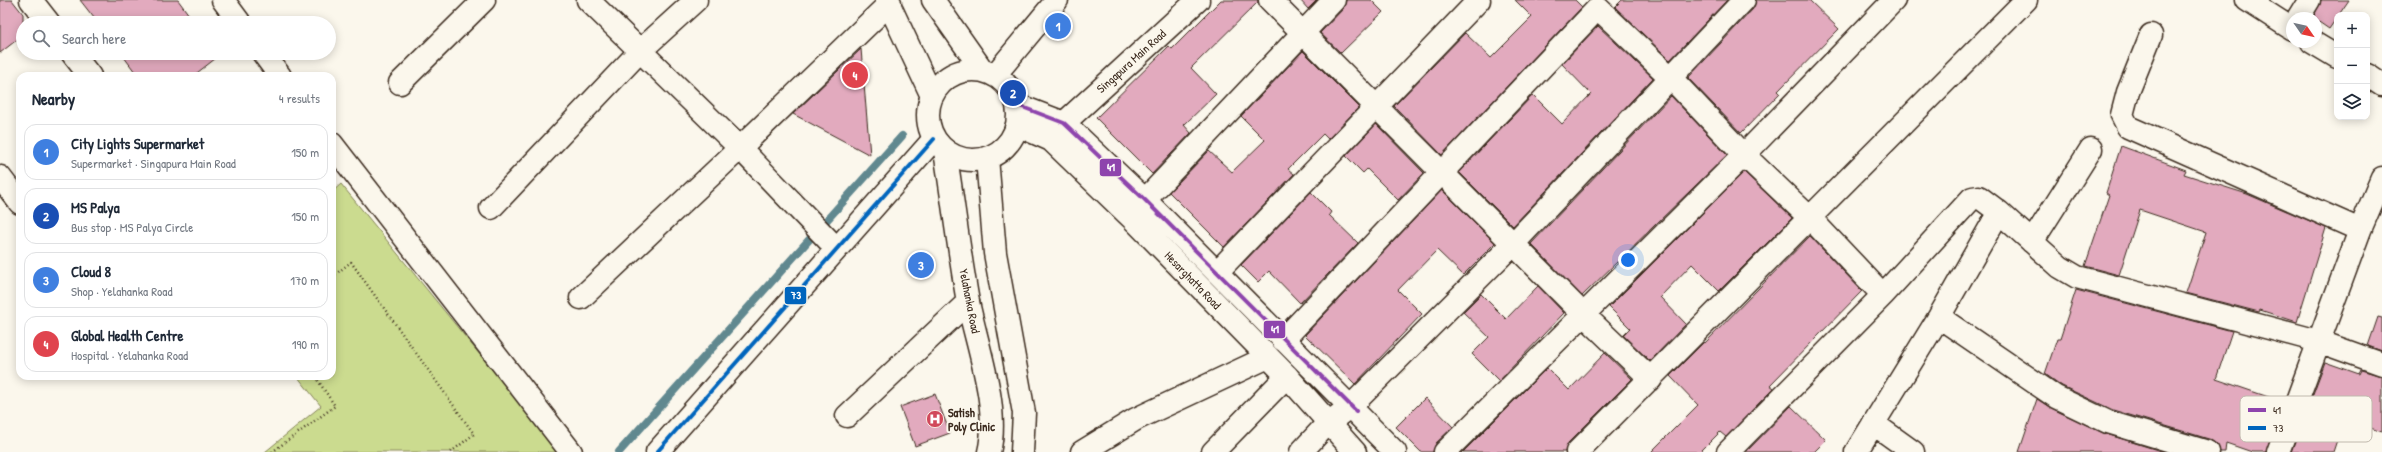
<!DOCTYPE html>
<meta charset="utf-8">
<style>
:root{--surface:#fff;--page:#f2f2f3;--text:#1f2937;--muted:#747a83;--line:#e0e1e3;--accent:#d1495b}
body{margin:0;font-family:"Patrick Hand",sans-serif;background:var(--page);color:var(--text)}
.controls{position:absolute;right:12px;top:12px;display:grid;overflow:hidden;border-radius:8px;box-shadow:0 2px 10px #0003}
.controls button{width:36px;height:36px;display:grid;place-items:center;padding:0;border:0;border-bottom:1px solid var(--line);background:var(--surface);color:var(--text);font:20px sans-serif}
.compass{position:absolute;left:2286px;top:12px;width:36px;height:36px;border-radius:50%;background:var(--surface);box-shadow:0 2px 10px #0003;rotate:124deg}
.you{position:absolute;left:1628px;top:260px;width:14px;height:14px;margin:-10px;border:3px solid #fff;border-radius:50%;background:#1a73e8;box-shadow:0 0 0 6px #1a73e833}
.badge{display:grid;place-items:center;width:26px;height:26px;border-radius:50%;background:var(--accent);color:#fff;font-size:13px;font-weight:700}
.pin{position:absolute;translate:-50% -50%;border:2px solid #fff;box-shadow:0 1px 4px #0006}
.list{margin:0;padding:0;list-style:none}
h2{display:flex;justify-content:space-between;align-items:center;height:52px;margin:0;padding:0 16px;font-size:17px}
h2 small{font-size:13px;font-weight:400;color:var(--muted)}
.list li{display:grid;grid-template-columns:26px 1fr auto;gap:12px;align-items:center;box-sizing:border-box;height:56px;margin:0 8px 8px;padding:0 8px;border:1px solid var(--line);border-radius:12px}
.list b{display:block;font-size:15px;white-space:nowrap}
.list p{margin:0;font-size:13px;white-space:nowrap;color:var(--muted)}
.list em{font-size:13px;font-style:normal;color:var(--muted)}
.icon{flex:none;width:22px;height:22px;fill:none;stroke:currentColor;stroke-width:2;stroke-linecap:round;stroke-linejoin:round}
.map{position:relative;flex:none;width:2382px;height:452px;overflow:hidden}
.search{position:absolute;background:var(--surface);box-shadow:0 2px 10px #0003;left:16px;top:16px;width:320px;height:44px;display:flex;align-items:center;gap:10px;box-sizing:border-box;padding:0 14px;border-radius:22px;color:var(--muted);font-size:15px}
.panel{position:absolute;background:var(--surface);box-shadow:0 2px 10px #0003;left:16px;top:72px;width:320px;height:308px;border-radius:12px}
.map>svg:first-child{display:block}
.green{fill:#cbdb8f;stroke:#838256}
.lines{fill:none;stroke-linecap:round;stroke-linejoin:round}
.stream{stroke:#61888f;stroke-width:8}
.building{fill:#e2aabe;stroke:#3b2a1e}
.minor-casing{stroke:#3b2a1e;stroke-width:25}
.tertiary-casing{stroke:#3b2a1e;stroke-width:25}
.secondary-casing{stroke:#3b2a1e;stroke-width:25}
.primary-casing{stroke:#3b2a1e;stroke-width:25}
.path{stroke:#3b2a1e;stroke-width:2.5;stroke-dasharray:1 3;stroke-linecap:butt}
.minor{stroke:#fbf7ec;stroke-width:22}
.tertiary{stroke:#fbf7ec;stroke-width:22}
.secondary{stroke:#fbf7ec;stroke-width:22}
.primary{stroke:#fbf7ec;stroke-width:22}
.bus-1-casing{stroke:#fbf7ec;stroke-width:7}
.bus-2-casing{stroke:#fbf7ec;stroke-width:7}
.bus-1{stroke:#8e44ad;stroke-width:4}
.bus-2{stroke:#0065bd;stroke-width:4}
.labels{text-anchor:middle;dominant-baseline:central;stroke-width:4;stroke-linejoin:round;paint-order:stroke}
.street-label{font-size:12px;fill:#3b2a1e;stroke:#fbf7ec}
.poi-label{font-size:12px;font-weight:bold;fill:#3b2a1e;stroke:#fbf7ec;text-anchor:start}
.key{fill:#fbf7ec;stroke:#c1baae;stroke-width:1}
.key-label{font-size:11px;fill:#3b2a1e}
.line-badge{stroke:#fbf7ec;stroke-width:1.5}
.badge-label{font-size:11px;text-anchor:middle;font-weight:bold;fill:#fff}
</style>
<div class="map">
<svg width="2382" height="452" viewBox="0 0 2382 452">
<rect width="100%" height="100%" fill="#fbf7ec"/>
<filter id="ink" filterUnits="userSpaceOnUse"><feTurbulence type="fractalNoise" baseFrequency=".025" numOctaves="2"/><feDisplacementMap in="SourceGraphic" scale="8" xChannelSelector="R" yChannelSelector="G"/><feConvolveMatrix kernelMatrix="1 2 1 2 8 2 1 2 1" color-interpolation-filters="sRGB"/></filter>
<g filter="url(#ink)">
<path class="green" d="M341 184 559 452H265L321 406 297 376H332V192Z"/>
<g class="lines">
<path class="stream" d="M619 452 902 136"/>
</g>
<path class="building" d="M0 0H12L23 14V35L0 53Z
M80 0H178L195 23H98Z
M1221 0H1258V2L1191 68 1216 94 1184 125 1191 133 1152 174 1096 118 1169 46 1172 49Z
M1300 0H1317L1308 9Z
M1346 0H1371L1383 12 1341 53 1320 33 1343 9Z
M1515 0H1575L1582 7 1442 155 1394 106 1465 33 1491 58 1532 17Z
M1622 0H1727L1670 60 1615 7Z
M1756 0H1809L1839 29 1778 91 1780 93 1741 133 1688 78 1753 9Z
M2321 0H2349L2329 29 2313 18Z
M1598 26 1653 78 1513 226 1459 172 1533 95 1562 124 1591 94 1562 64Z
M861 49 870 155 793 114Z
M1303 51 1359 107 1328 139 1323 134 1288 169 1294 174 1224 247 1169 192 1209 151 1232 172 1265 140 1241 116Z
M121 53H218L220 55 193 76H138Z
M1671 96 1727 155 1582 296 1531 244Z
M1376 124 1424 173 1398 200 1367 169 1363 173 1346 156Z
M2121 146 2186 170 2184 174 2247 194 2326 228 2297 322 2260 310 2259 312 2186 293 2206 232 2140 210 2119 275 2085 266 2109 195 2106 193Z
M1744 172 1792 218 1719 291 1692 264 1660 297 1686 324 1650 361 1623 335 1630 328 1609 307Z
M1442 190 1495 243 1463 275 1437 250 1398 290 1422 314 1355 384 1305 335Z
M1311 192 1331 212 1329 215 1358 243 1300 303 1269 271 1258 282 1241 265Z
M1810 236 1862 291 1770 385 1774 388 1726 437 1720 432 1700 452H1651L1698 405 1670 376 1704 342 1705 343Z
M1538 286 1564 313 1499 381 1472 354 1489 337 1463 312 1481 294 1506 319Z
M2076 290 2232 331 2216 379 2283 402 2266 452H2252L2226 443 2225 452H2220L2217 444 2212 440 2113 410 2062 386 2045 374 2057 339H2060Z
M2378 317 2382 318V351L2368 346Z
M1605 353 1632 379 1568 443 1565 452H1463L1547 368 1569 390Z
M2325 362 2359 374 2361 370 2382 376V432L2344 419 2333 452H2291Z
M935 394 950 433 915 446 900 407Z
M1425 398 1453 427 1436 443 1433 452H1421L1396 427Z
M2037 399 2051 408 2103 433 2164 452H2019Z
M1791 406 1826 440 1814 452H1746Z"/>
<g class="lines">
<defs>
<path id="minor" d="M31 0 49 23
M223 0 240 23
M588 0 740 148 836 248
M1270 0 1584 315 1651 379
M2247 0 2292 29
M2298 18 2309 0
M2151 35 2128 92 2122 115 2128 127 2360 230
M2312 42 2337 57
M72 53 90 76
M263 53 280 76
M995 75 1057 0
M2367 75 2382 85
M400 83 484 0
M332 144 571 452
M0 177 20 203
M1145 200 1334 0
M491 208 640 51 696 0
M2032 242 2091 149
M1217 272 1479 0
M1883 295 1972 198 1979 197 1999 212
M581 298 740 148 890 3
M1939 317 2056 397 2108 422 2208 452
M1283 340 1598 8 1670 77 1744 155 1445 452
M847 416 968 302
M1874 424 1913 452
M1082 452 1136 419 1268 357
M1213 452 1287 376
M1301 452 1328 423 1351 406 1514 243 1744 0
M1577 452 2026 0
M1728 452 1883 295 1811 219 1744 155 1894 0
M1856 452 1939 317 1999 212 2060 267 2077 277 2318 341 2382 364
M2278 452 2360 230 2382 178"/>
<path id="tertiary" d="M1053 138 1064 123 1198 0
M657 452 934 139"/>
<path id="secondary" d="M945 151C953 201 959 252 968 302 977 346 1000 408 989 452
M987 158 995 253 1024 413 1022 452"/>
<path id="primary" d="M887 0 932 96
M933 0 983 71
M928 115a45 45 0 1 1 90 0a45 45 0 1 1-90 0Z
M1017 105 1064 123 1145 200 1395 452
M1017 125 1051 140 1137 223 1287 376 1355 452"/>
</defs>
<use href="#minor" class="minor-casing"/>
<use href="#tertiary" class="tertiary-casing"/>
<use href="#secondary" class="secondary-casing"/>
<use href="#primary" class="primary-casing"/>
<path class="path" d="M332 277 351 262 474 434 451 452
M272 452 335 406 315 376"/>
<use href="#minor" class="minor"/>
<use href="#tertiary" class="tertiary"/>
<use href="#secondary" class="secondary"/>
<use href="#primary" class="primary"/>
<defs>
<path id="bus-1" d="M1017 105 1064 123 1145 200 1356 411"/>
<path id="bus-2" d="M657 452 934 139"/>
</defs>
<use href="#bus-1" class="bus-1-casing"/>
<use href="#bus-2" class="bus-2-casing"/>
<use href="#bus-1" class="bus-1"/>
<use href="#bus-2" class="bus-2"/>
</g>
</g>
<defs>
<symbol id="hospital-disc" viewBox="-11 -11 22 22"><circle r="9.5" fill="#d1495b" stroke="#fbf7ec"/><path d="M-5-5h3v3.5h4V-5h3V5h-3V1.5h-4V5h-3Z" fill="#fff"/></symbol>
</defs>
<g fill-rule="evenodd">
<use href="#hospital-disc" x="925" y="409" width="20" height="20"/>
</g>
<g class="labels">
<g class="street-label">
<text transform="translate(1131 61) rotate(-42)">Singapura Main Road</text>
<text transform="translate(1193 280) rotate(46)">Hesarghatta Road</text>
<text transform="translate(970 301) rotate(79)">Yelahanka Road</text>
</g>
<g class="poi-label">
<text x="948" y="412">Satish<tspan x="948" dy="14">Poly Clinic</tspan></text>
</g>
</g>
<rect x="2240" y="396" width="132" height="46" rx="6" class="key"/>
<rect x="2248" y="408" width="18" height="4" fill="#8e44ad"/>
<rect x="2248" y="426" width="18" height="4" fill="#0065bd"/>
<g class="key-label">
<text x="2273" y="414">41</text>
<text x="2273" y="432">73</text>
</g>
<g class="line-badge">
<rect x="1099" y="158" width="23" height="19" rx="4" fill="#8e44ad"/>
<rect x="784" y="286" width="23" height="19" rx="4" fill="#0065bd"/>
<rect x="1263" y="320" width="23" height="19" rx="4" fill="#8e44ad"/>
</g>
<g class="badge-label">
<text x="1111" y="171">41</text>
<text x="796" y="299">73</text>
<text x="1275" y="333">41</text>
</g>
</svg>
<div class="controls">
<button>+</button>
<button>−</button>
<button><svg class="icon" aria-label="layers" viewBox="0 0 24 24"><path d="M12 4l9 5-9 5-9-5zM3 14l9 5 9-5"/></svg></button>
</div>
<svg class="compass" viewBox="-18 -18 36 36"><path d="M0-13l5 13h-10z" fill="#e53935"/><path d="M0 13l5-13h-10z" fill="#747a83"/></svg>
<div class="you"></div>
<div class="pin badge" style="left:1058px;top:26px;background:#3f7fe0">1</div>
<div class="pin badge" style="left:1013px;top:93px;background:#1a4fb4">2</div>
<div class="pin badge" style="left:921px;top:265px;background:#3f7fe0">3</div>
<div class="pin badge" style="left:855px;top:75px;background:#e0444e">4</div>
<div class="search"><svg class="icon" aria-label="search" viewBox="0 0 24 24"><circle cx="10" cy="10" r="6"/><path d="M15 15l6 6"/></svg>Search here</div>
<section class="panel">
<h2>Nearby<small>4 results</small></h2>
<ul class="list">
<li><span class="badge" style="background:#3f7fe0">1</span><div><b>City Lights Supermarket</b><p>Supermarket · Singapura Main Road</p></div><em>150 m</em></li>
<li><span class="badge" style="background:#1a4fb4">2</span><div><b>MS Palya</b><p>Bus stop · MS Palya Circle</p></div><em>150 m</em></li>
<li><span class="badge" style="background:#3f7fe0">3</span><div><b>Cloud 8</b><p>Shop · Yelahanka Road</p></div><em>170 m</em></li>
<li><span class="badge" style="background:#e0444e">4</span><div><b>Global Health Centre</b><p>Hospital · Yelahanka Road</p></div><em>190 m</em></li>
</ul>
</section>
</div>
